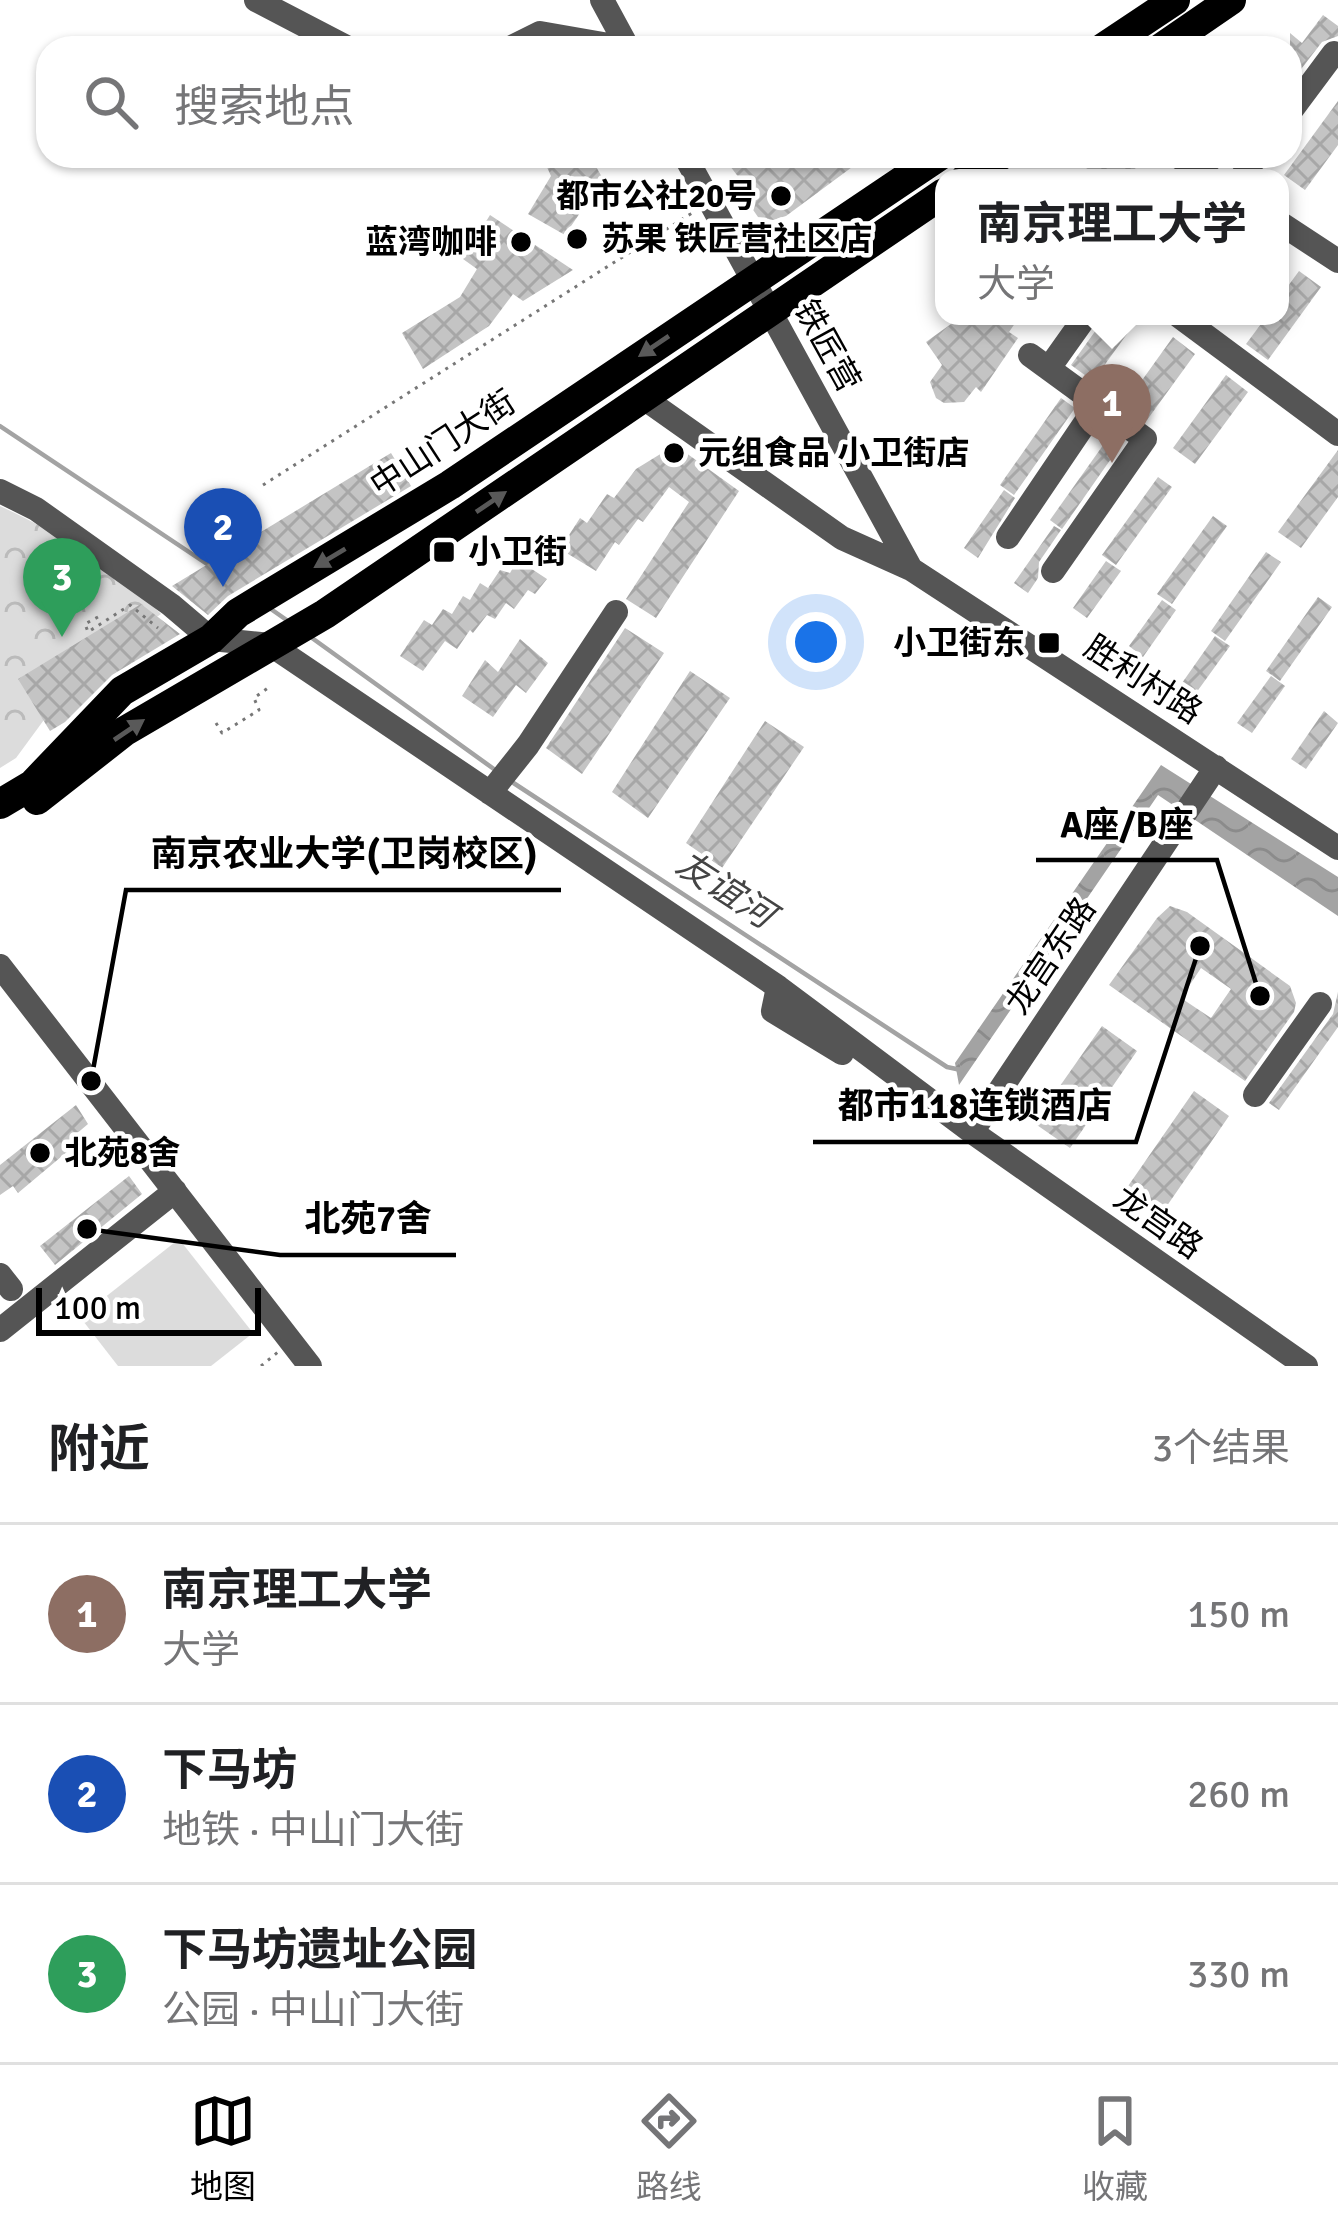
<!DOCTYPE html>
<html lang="zh">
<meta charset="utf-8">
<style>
:root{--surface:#fff;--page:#f2f2f2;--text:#202124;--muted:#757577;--line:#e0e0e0;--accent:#000}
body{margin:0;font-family:Signika,"Noto Sans SC",sans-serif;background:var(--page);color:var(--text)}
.scale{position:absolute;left:36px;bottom:30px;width:225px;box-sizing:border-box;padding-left:12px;border:6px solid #000;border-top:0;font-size:33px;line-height:42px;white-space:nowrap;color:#000;-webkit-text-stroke:9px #fff;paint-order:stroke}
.you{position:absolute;left:816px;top:642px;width:42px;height:42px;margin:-30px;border:9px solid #fff;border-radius:50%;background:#1a73e8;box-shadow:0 0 0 18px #1a73e833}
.badge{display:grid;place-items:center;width:78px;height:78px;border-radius:50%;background:var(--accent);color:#fff;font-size:39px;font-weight:700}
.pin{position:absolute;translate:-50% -99px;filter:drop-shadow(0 3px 6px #0008)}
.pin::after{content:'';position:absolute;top:63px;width:42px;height:36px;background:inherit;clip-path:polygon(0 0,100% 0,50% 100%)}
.popup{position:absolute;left:935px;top:169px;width:354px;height:156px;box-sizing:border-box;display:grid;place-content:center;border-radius:24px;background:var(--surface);filter:drop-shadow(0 3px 9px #0005);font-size:39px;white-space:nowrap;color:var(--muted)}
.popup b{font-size:45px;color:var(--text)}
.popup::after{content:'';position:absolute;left:50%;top:100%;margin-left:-24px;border:24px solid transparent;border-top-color:var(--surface)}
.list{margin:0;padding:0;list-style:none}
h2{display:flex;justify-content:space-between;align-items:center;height:156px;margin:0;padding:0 48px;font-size:51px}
h2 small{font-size:39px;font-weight:400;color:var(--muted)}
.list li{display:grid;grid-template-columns:78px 1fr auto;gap:36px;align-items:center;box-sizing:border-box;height:180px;padding:0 48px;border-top:3px solid var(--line)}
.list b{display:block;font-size:45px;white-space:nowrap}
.list p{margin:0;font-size:39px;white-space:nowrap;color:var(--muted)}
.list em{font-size:39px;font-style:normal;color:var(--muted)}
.icon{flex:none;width:66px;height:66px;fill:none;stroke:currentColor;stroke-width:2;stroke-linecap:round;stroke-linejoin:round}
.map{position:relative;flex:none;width:1338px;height:1366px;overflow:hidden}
.search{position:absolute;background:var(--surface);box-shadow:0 3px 9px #0004;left:36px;right:36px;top:36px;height:132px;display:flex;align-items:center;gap:30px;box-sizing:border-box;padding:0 42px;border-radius:36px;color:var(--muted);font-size:45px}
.sheet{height:696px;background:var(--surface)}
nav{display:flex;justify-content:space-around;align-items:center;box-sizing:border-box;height:168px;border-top:3px solid var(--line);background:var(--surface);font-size:33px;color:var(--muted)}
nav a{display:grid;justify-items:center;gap:6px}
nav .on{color:var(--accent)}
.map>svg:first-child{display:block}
.park{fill:url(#park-crowns)}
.pitch{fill:#dcdcdc}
.water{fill:url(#water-waves)}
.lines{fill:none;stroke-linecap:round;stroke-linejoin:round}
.stream{stroke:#a3a3a3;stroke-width:4.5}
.building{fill:url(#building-cross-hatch);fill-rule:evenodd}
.path{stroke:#777;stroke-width:3;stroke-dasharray:3 6;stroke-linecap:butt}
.minor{stroke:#555;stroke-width:24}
.major{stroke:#000;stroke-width:30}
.oneway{fill:#595959}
.poi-dot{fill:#000;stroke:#fff;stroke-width:4.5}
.labels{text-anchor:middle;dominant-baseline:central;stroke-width:9;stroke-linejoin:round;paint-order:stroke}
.poi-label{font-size:33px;font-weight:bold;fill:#000;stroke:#fff;text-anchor:start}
.street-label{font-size:33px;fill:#000;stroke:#fff}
.water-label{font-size:36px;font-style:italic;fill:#444;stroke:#fff}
.leader{fill:none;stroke:#000;stroke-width:4.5}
.callout-dot{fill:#000;stroke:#fff;stroke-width:4.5}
.callout-label{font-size:36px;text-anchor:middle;font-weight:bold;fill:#000;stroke:#fff;stroke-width:9;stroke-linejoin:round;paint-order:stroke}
</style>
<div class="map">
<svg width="1338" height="1366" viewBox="0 0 1338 1366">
<defs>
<pattern id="park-crowns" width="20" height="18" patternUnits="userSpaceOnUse" patternTransform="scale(3)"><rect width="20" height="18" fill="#dcdcdc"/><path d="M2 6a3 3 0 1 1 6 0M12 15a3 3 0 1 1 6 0" fill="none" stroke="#bbb"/></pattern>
<pattern id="water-waves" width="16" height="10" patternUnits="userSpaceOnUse" patternTransform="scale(3)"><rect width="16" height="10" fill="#a3a3a3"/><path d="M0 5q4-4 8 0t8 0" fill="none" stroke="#8b8b8b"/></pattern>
<pattern id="building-cross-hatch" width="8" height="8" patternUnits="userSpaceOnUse" patternTransform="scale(3)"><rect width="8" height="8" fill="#c4c4c4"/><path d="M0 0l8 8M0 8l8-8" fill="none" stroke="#a7a7a7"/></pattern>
</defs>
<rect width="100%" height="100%" fill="#fff"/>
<path class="park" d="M0 506C57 532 118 569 161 614L82 668 16 758 0 768Z"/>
<path class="pitch" d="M179 1239 253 1333 211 1366H118L80 1317Z"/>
<path class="water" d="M1161 765 1338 877V916L1158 795 959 1085 955 1063Z"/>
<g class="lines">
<path class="stream" d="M0 426 210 566
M268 607 288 621
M312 638 498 772
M512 782 947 1067 961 1070"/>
</g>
<path class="building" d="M1323 15 1338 26V36L1322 42 1295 77 1290 74V33L1302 43Z
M1338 101V145L1305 190 1284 175Z
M542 156H590L603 179 565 235 528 214 551 176Z
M743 156H867L786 216 773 220 758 217 749 204 746 187 730 166Z
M1105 156H1128L1136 168 1121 178H1073Z
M490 215 573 270 523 301 513 294 489 326 423 369 402 333 460 297 477 269 463 259Z
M1299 271 1321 287 1268 360 1246 344 1267 316H1280V297Z
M962 316H1020L1009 332 1018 338 981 392 976 387 964 402 944 403 936 398 930 382 942 365 926 342Z
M1106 316H1140L1093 381 1071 365Z
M1173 337 1195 354 1147 420 1125 404Z
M1226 375 1248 392 1195 464 1173 448Z
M1061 398 1075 408 1014 495 1000 485Z
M1111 434 1122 443 1062 529 1050 520Z
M675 445 739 491 656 618 626 599 689 502 669 487 643 522 638 519 619 545 615 542 596 571 560 549 580 518 587 523 607 494 614 498 636 469Z
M1338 450V497L1301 548 1278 532Z
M391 453 411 486 228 596 208 615 172 586Z
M1158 477 1172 487 1116 565 1102 555Z
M1004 490 1015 498 978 558 964 548Z
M1213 516 1227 526 1172 604 1157 594Z
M1054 526 1061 530 1039 562 1038 578 1028 593 1014 583Z
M1266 552 1281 562 1225 641 1211 631Z
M518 560 547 579 535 594 528 590 514 609 506 603 495 619 487 615 473 633 470 630 457 649 445 641 423 671 400 656 424 620 432 625 443 609 452 614 463 596 470 600 480 583 488 588 500 570 510 573Z
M1106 561 1121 571 1087 618 1073 608Z
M1318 597 1332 607 1280 681 1266 671Z
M1162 600 1176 610 1143 657 1129 646Z
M141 604 180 634 112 675 65 722 50 731 18 679Z
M625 628 664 653 582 774 546 748Z
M1215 636 1230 646 1196 693 1182 683Z
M520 639 548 663 526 693 516 685 493 717 462 696 485 660 498 672Z
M690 671 730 698 648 818 612 792Z
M1271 676 1285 686 1252 733 1237 723Z
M1324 711 1338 723 1306 769 1291 759Z
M765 721 804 747 722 868 686 843Z
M1170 906 1187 912 1290 986 1296 1003 1294 1012 1245 1081 1109 985 1157 918ZM1201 968 1231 989 1211 1018 1181 998Z
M1338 992V1027L1279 1110 1269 1103 1333 1014Z
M1102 1026 1137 1051 1070 1148 1034 1123Z
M1194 1091 1229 1116 1162 1213 1126 1189Z
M76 1105 88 1124 75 1135 80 1141 18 1193 13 1186 0 1195V1165Z
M129 1176 142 1194 55 1265 40 1246Z"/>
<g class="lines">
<path class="path" d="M263 485 692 213
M98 617 85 624 88 632 130 605 158 628
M216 723 222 733 259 710 254 698 268 688
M261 1366 278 1352"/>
<path class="minor" d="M256 0 348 48
M602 0 628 48
M510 48 540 33 626 48
M1290 112 1334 53
M685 156 911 569
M1177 156 1211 178
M1241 178 1257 156
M1280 223 1338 261
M1179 316 1338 434
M1030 355 1145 439 1053 571
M1049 368 1086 316
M645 399 842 538 911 569 1338 848
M0 491 36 509 171 605 211 639 271 645 778 987 972 1132 1306 1366
M1008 537 1098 404
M490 793 528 745 616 612
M0 966 310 1366
M778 987 773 1011 842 1053
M1255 1095 1320 1004
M972 1132 1216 767
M0 1275 11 1289
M0 1330 175 1191"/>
<path class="major" d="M1103 48 1175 0
M1161 48 1231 0
M966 178 1000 156
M37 800 125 731 325 614 944 193
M0 804 32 785 122 691 211 639 238 613 450 485 939 156"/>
</g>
<defs><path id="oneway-solid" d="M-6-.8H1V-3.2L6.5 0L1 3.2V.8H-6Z" transform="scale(3)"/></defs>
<g class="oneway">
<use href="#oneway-solid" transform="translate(654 346) rotate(146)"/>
<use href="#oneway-solid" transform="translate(491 502) rotate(-34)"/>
<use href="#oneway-solid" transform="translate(330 558) rotate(149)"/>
<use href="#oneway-solid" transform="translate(129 730) rotate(-34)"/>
</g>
<g class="poi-dot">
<circle cx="781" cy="196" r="12"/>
<circle cx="577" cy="239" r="12"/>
<circle cx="521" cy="242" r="12"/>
<circle cx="674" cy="453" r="12"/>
<rect x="432" y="540" width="24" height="24" rx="6"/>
<rect x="1037" y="631" width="24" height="24" rx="6"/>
<circle cx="40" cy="1153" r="12"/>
</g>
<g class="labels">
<g class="poi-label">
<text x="757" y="196" text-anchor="end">都市公社20号</text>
<text x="601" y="239">苏果 铁匠营社区店</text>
<text x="497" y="242" text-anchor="end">蓝湾咖啡</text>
<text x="698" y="453">元组食品 小卫街店</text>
<text x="468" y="552">小卫街</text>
<text x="1025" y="643" text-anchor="end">小卫街东</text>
<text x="64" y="1153">北苑8舍</text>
</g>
<g class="street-label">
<text transform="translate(827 346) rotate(61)">铁匠营</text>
<text transform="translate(443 444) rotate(-33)">中山门大街</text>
<text transform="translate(1143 680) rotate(33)">胜利村路</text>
<text transform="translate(1051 956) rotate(-56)">龙宫东路</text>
<text transform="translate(1158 1223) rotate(35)">龙宫路</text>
</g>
<g class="water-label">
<text transform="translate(725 890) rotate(33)">友谊河</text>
</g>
</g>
<path class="leader" d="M1260 996L1217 860H1036M91 1081L126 890H561M1200 946L1136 1142H813M87 1229L280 1255H456"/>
<g class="callout-dot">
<circle cx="1260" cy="996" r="12"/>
<circle cx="91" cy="1081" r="12"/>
<circle cx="1200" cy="946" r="12"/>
<circle cx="87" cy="1229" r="12"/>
</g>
<g class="callout-label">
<text x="1127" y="837">A座/B座</text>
<text x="344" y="866">南京农业大学(卫岗校区)</text>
<text x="975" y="1118">都市118连锁酒店</text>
<text x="368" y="1231">北苑7舍</text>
</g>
</svg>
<div class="scale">100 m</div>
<div class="you"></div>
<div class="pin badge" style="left:1112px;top:463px;background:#8d6e63">1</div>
<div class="popup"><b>南京理工大学</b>大学</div>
<div class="pin badge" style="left:223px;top:587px;background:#1a4fb4">2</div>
<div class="pin badge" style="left:62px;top:637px;background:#2e9e5b">3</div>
<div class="search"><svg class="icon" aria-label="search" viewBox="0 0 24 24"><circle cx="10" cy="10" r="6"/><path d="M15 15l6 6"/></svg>搜索地点</div>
</div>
<section class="sheet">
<h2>附近<small>3个结果</small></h2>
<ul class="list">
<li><span class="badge" style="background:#8d6e63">1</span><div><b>南京理工大学</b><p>大学</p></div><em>150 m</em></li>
<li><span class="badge" style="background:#1a4fb4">2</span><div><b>下马坊</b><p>地铁 · 中山门大街</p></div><em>260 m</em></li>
<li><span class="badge" style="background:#2e9e5b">3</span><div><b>下马坊遗址公园</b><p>公园 · 中山门大街</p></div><em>330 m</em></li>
</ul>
</section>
<nav>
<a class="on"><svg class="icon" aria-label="map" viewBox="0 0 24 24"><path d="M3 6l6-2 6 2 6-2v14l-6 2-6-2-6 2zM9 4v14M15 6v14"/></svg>地图</a>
<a><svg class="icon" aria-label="directions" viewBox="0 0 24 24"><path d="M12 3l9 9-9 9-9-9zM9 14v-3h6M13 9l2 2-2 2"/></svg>路线</a>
<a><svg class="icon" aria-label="saved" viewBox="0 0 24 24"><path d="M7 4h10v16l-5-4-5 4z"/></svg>收藏</a>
</nav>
